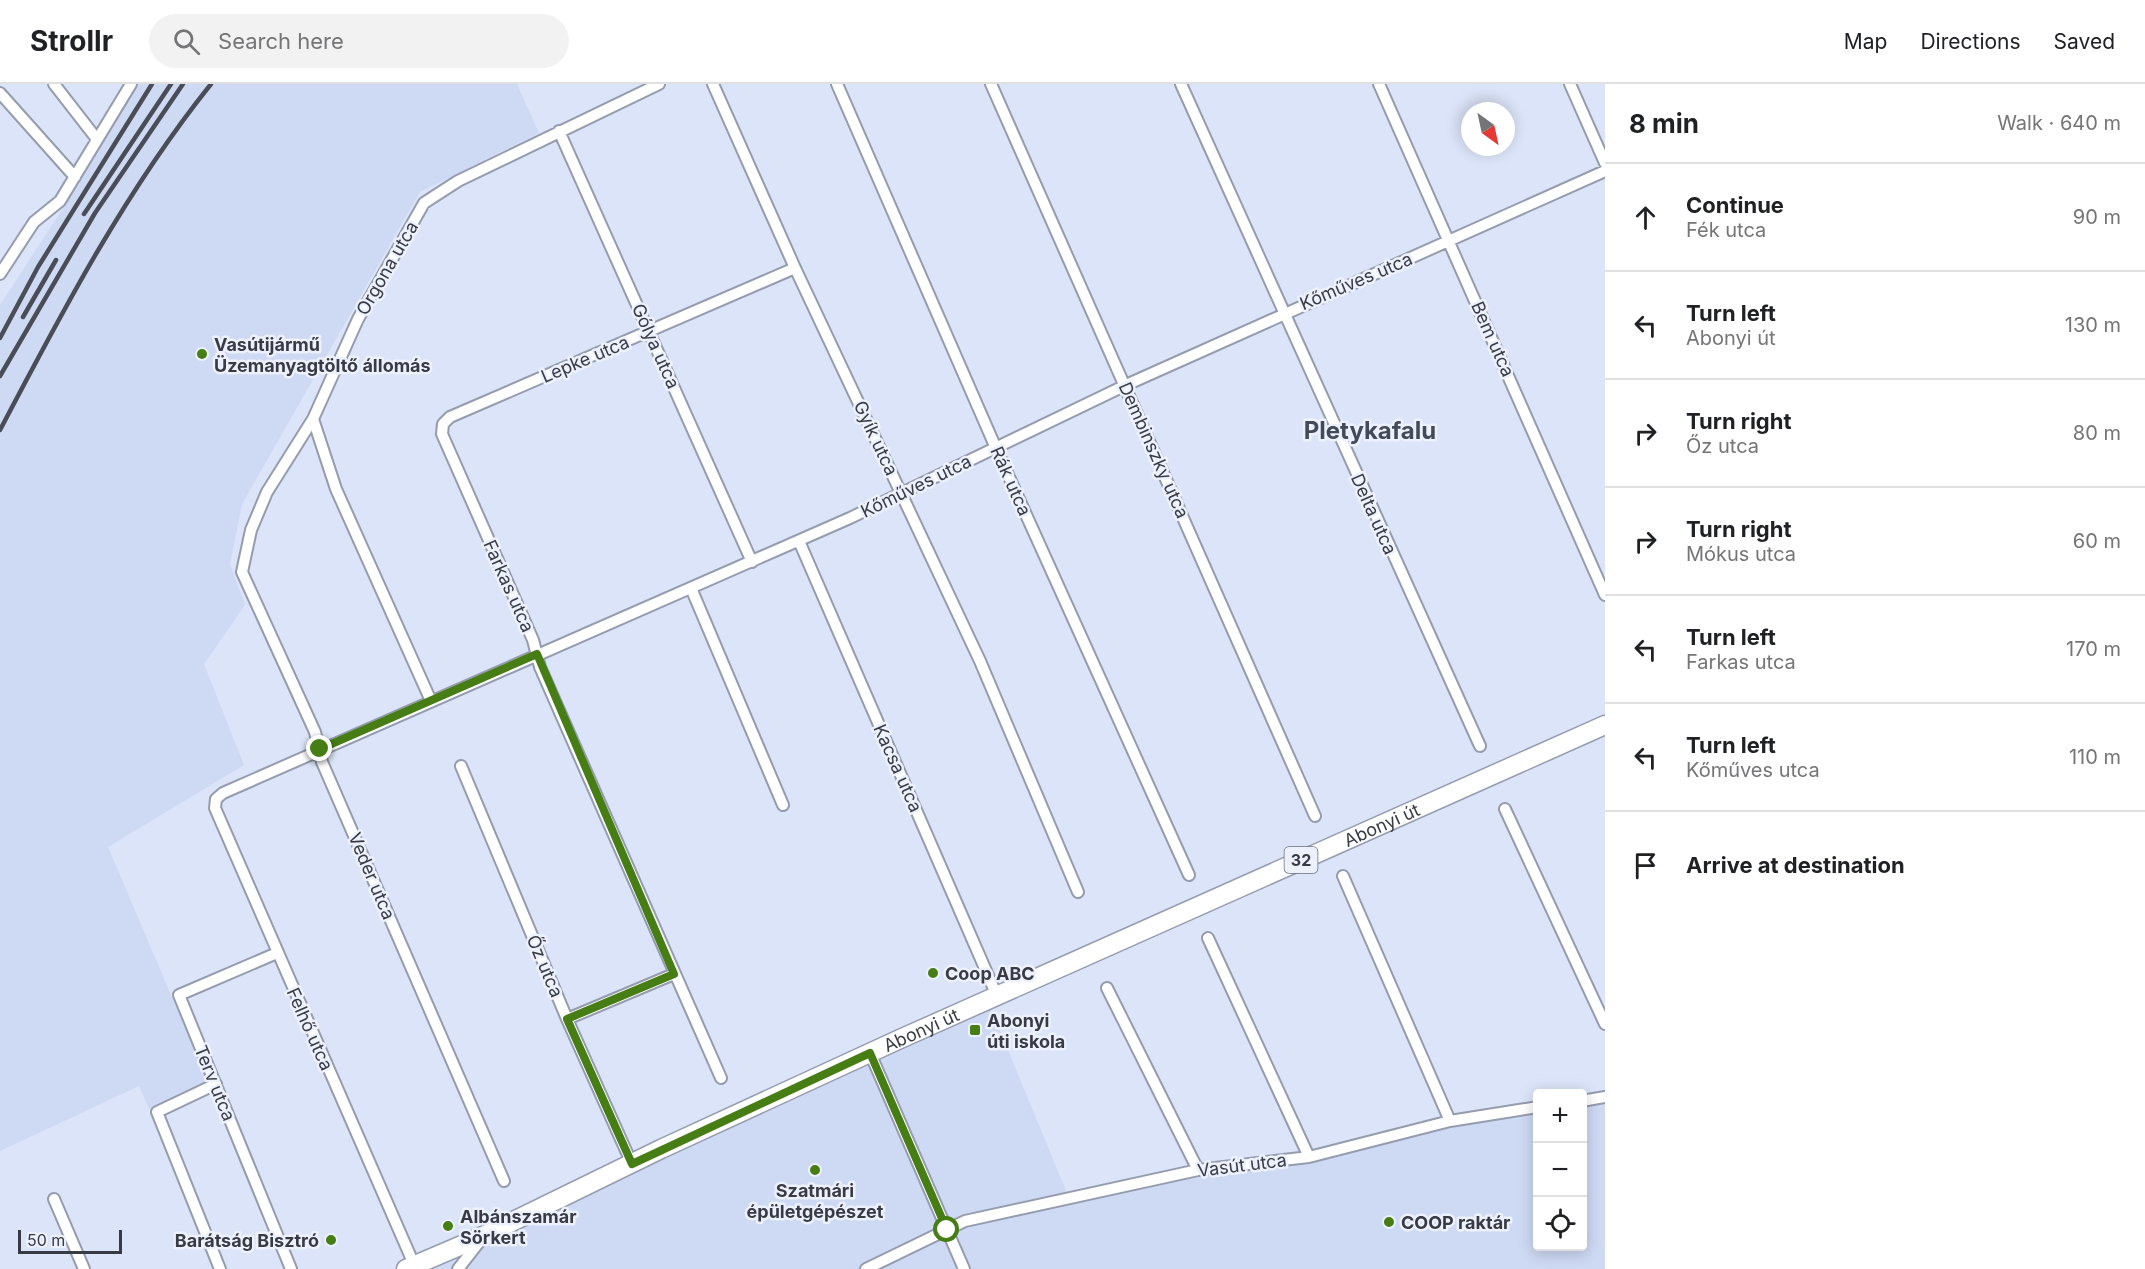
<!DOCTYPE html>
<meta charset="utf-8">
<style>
:root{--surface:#fff;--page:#f2f2f2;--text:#202124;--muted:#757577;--line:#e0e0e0}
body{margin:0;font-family:Inter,sans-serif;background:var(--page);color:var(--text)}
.controls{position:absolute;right:18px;bottom:18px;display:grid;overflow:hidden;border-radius:6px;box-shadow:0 3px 15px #0003}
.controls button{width:54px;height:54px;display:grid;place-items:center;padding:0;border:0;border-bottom:2px solid var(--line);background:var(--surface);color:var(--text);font:30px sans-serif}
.compass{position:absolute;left:1461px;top:18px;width:54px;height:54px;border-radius:50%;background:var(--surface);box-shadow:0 3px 15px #0003;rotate:147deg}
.scale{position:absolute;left:18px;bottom:15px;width:104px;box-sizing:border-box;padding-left:6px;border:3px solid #383b43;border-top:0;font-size:16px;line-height:21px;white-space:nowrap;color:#383b43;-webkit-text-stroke:4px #ecf1fd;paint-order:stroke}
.stop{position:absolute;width:18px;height:18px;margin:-14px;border:4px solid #467d14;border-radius:50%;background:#fff}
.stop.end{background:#467d14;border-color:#fff;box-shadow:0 2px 6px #0008}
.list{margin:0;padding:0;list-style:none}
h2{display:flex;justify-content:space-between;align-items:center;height:78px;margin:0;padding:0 24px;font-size:26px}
h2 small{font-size:20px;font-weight:400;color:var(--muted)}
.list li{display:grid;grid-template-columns:39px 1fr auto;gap:18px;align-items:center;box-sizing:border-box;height:108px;padding:0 24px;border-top:2px solid var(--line)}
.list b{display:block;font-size:22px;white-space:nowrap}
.list p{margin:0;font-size:20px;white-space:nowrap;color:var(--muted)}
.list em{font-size:20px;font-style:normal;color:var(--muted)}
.icon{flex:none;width:33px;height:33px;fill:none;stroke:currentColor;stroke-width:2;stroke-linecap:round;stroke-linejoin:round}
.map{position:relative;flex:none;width:1605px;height:1185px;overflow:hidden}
header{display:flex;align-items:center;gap:36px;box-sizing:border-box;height:84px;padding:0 30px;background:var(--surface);border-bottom:2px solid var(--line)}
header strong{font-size:28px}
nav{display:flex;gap:33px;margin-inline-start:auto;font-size:21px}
.search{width:420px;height:54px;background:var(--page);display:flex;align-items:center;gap:15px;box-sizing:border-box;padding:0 21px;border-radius:33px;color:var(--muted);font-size:22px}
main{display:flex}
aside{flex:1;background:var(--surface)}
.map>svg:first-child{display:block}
.built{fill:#ced9f4}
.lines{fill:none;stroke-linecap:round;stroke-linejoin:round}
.street-casing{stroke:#949cae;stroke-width:14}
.primary-casing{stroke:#949cae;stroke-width:21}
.street{stroke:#fff;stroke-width:10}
.primary{stroke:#fff;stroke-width:18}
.rail{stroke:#4a4d57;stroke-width:4.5}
.route{stroke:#467d14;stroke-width:8}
.poi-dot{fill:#467d14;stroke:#ecf1fd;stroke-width:2}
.labels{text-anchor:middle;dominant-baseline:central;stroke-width:5;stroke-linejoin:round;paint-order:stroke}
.shield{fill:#ecf1fd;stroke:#6e727b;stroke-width:1.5}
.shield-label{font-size:16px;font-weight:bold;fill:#383b43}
.street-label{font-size:18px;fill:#383b43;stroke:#ecf1fd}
.poi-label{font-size:18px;font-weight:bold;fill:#383b43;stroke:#ecf1fd;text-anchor:start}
.district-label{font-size:24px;font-weight:bold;fill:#434a5a;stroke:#ecf1fd}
</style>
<header>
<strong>Strollr</strong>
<div class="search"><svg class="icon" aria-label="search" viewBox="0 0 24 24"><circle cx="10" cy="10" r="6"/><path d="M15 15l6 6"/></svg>Search here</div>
<nav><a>Map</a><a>Directions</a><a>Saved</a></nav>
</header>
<main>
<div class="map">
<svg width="1605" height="1185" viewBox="0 0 1605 1185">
<rect width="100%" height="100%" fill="#dbe4f8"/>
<path class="built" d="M138 0H517L539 49 420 108 242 420 230 480 245 521 204 580 244 681 108 763 208 998 149 1025 139 1002 0 1067V221L82 95Z
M991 925 1067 1109 1076 1117 1537 1022 1538 1162H1582L1583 1012 1605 1008V1185H421L483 1152Z"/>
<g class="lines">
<defs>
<path id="street" d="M54 0 96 54
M713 0 795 184 980 577 1078 808
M837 0 995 362 1189 791
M991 0 1315 732
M1181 0 1480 662
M1379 0 1605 511
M1570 0 1605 79
M0 9 75 93
M559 47 752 478
M0 190 34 138 60 117 131 0
M313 335 336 405 431 617
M799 457 997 912
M691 504 783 721
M461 682 567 935 632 1080
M1505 725 1605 940
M1343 792 1450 1037
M1208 854 1309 1073
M277 869 179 911 291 1185
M1107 904 1198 1086
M567 935 674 890
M870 969 964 1185
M721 994 540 583 533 556 442 350 443 340 450 333 795 184
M216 1000 157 1028 220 1185
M1582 1017 1605 1013
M504 1097 322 678 315 648 242 488 251 446 267 408 313 335 358 235 424 119 458 97 659 0
M54 1115 84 1185
M416 1185 215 724 216 715 223 709 850 434 1126 301 1605 87
M458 1185 480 1157
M866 1185 965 1137 1198 1086 1309 1073 1450 1037 1538 1023"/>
<g id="primary">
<path id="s1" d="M406 1185 483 1152 661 1065 900 955 1605 641"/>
</g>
</defs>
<use href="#street" class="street-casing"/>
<use href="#primary" class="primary-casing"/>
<use href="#street" class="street"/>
<use href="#primary" class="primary"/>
<path class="rail" d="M84 130 171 0
M23 233 56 176
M0 254 38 183 152 0
M0 292 95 129 183 0
M0 346C63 226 126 106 211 0"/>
</g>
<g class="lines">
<path class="route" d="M320 665 537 570 674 890 567 935 632 1080 870 969 947 1146"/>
</g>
<g class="poi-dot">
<circle cx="202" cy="270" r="6"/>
<circle cx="933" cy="889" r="6"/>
<rect x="969" y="940" width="12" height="12" rx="3"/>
<circle cx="815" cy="1086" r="6"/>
<circle cx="1389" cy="1138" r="6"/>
<circle cx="448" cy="1142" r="6"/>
<circle cx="331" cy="1156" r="6"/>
</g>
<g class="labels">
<rect class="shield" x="1284.5" y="763" width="33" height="26" rx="4.5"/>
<g class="shield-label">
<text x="1301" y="776">32</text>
</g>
<g class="street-label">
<text transform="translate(387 184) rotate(-60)">Orgona utca</text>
<text transform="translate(1356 197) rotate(-23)">Kőműves utca</text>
<text transform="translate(1493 255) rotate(66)">Bem utca</text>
<text transform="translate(656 262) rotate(66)">Gólya utca</text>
<text transform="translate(585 275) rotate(-23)">Lepke utca</text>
<text transform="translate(876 354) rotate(65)">Gyík utca</text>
<text transform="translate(1154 366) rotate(66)">Dembinszky utca</text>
<text transform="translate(1011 397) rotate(66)">Rák utca</text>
<text transform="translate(916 402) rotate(-26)">Kőműves utca</text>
<text transform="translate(1374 430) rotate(66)">Delta utca</text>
<text transform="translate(509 502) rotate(66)">Farkas utca</text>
<text transform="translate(898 684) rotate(66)">Kacsa utca</text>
<text stroke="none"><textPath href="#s1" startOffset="1072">Abonyi út</textPath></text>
<text transform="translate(372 792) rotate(67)">Veder utca</text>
<text transform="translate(545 882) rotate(67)">Őz utca</text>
<text transform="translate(310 945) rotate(66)">Felhő utca</text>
<text stroke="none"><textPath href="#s1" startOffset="568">Abonyi út</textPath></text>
<text transform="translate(215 999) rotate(68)">Terv utca</text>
<text transform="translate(1242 1081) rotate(-7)">Vasút utca</text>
</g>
<g class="poi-label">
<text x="214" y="260">Vasútijármű<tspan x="214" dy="21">Üzemanyagtöltő állomás</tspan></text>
<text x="945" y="889">Coop ABC</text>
<text x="987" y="936">Abonyi<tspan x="987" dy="21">úti iskola</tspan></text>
<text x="815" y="1106" text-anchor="middle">Szatmári<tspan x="815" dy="21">épületgépészet</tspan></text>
<text x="460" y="1132">Albánszamár<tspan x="460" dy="21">Sörkert</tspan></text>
<text x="1401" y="1138">COOP raktár</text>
<text x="319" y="1156" text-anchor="end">Barátság Bisztró</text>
</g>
<g class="district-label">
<text x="1370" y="346">Pletykafalu</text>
</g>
</g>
</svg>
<div class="controls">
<button>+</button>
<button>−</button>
<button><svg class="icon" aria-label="locate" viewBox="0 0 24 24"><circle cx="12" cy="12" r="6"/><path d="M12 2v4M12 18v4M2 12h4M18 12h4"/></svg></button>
</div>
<svg class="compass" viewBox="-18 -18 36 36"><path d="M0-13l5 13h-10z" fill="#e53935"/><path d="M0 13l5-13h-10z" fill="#757577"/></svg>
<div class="scale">50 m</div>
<div class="stop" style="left:947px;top:1146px"></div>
<div class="stop end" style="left:320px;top:665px"></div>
</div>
<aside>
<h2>8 min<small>Walk · 640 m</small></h2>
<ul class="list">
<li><svg class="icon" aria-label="ahead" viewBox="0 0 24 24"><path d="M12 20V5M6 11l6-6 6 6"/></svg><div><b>Continue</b><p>Fék utca</p></div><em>90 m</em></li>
<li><svg class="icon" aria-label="left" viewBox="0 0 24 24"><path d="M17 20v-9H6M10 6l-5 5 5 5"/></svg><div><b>Turn left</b><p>Abonyi út</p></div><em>130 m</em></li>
<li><svg class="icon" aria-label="right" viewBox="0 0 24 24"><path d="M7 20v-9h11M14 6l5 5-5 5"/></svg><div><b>Turn right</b><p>Őz utca</p></div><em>80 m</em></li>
<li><svg class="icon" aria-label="right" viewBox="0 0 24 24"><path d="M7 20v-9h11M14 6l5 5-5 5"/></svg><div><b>Turn right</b><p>Mókus utca</p></div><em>60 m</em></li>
<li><svg class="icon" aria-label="left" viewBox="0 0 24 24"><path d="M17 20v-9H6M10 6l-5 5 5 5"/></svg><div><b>Turn left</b><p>Farkas utca</p></div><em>170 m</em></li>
<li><svg class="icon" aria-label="left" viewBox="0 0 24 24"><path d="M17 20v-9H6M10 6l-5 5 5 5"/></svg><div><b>Turn left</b><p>Kőműves utca</p></div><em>110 m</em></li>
<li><svg class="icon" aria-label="arrive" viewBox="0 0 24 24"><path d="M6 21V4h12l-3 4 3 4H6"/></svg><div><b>Arrive at destination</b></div></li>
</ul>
</aside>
</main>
